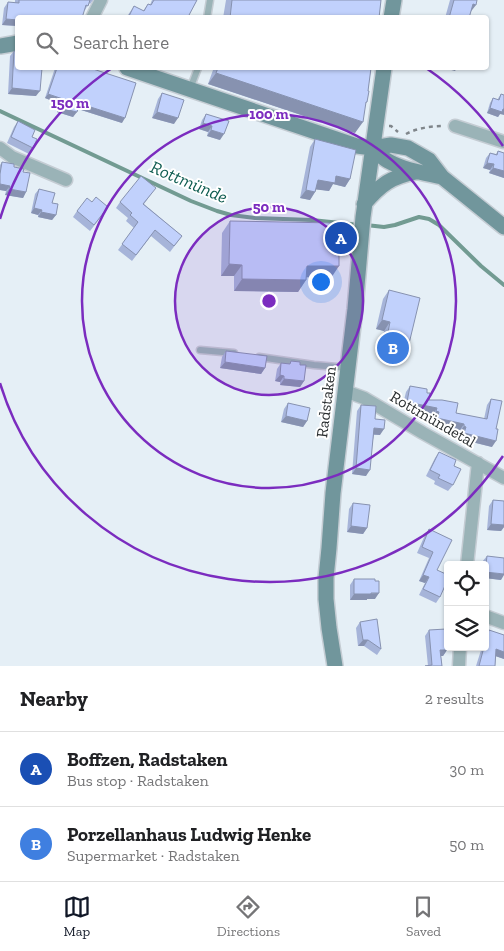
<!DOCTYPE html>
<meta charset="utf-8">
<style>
:root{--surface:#fff;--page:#f6f6f6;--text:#202124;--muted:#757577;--line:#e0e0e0;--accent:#111827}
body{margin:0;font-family:"Zilla Slab",serif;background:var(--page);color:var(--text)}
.controls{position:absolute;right:15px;bottom:15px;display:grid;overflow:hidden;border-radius:5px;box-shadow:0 1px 4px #0004}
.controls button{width:45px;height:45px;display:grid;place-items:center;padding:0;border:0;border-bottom:1px solid var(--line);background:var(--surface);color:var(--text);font:25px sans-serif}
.you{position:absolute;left:320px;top:281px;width:18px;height:18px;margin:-12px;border:4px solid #fff;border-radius:50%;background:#1a73e8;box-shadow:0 0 0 8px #1a73e833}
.badge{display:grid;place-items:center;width:32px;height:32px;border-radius:50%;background:var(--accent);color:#fff;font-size:16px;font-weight:700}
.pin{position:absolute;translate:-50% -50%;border:2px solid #fff;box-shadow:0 1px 5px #0006}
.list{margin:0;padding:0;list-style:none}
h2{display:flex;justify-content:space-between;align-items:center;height:65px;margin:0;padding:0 20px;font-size:21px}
h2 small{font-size:16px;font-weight:400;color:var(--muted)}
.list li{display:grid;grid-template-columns:32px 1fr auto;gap:15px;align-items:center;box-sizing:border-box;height:75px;padding:0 20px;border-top:1px solid var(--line)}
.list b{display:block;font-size:19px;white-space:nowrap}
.list p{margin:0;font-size:16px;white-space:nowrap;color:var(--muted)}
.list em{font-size:16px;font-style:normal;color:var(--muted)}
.icon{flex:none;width:28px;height:28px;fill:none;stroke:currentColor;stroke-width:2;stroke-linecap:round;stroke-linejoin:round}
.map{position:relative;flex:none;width:504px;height:666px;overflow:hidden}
.search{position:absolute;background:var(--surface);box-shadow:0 1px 4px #0004;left:15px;right:15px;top:15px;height:55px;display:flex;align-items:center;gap:12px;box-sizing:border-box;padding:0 18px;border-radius:5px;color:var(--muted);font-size:19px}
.sheet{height:215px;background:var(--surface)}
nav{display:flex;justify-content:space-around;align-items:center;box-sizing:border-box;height:70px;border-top:1px solid var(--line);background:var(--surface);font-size:14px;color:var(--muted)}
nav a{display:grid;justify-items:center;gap:2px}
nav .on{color:var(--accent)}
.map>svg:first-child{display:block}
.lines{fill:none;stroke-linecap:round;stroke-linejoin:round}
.stream{stroke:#729b92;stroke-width:4}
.lane-casing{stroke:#c4ccd3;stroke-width:9}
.street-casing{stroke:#c4ccd3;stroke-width:15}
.secondary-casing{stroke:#c4ccd3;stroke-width:18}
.path{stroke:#80868b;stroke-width:2.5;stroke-dasharray:4 4;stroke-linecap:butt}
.lane{stroke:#9ab3b7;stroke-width:6}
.street{stroke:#9ab3b7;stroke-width:12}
.secondary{stroke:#71969c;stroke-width:15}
.wall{fill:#a6b4d9}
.shaded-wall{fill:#8792b0}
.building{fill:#c1d1fc;stroke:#8792b0}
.ring{fill:none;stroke:#7b2cbf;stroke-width:2.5}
.labels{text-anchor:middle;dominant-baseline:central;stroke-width:4;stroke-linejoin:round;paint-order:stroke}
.street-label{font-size:16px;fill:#2b2f31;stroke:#fff}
.water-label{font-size:18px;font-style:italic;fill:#0e5c50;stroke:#fff}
.centre{fill:#7b2cbf;stroke:#fff;stroke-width:2.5}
.ring-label{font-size:15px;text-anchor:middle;font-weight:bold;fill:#7b2cbf;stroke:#fff;stroke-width:4;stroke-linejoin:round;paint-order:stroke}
</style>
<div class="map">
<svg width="504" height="666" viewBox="0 0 504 666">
<rect width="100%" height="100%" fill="#e5eff6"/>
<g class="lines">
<path class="stream" d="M0 111 191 201 217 211 231 215 255 218 312 220 359 225
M366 225 384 227 395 225 419 217 429 219 439 225 481 266 504 285"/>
<defs>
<path id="lane" d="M207 18 210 0
M190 89 198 68
M200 350 234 353
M259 357 314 365 348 368"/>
<path id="street" d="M92 18 101 0
M455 126 504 142
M0 148 12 157 66 180
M345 391 364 398 423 433 504 478
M467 565 478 463
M485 616 504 623
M459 666 460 647"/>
<path id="secondary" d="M391 18 394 0
M0 46 18 43
M127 68 357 146 372 148 391 145 408 148 429 160 442 177 504 227
M372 148C377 152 382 158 388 161 404 170 424 173 442 177
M364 204C381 184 391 177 416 172
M335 666 329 628 326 599V578L329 548 333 493 355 309 363 217 384 68"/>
</defs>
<use href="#lane" class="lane-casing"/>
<use href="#street" class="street-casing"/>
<use href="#secondary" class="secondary-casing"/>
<path class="path" d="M389 126H391L398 132
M406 134C417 128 431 126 444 126"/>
<use href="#lane" class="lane"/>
<use href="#street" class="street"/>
<use href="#secondary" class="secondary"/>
</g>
<path class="wall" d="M15 0H93L90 4 89 3 85 10 18 18V26L2 25 4 8 8 2 15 3Z
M152 0H197L188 17 190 18H126L134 6 143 11 148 4 150 5Z
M226 0H381L379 18H223Z
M450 0H477L470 12 469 18H445Z
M14 51 36 96 8 94 10 56Z
M55 68H90L122 123 78 109 73 117 57 112 60 104 45 98Z
M215 68H371L368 91 367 102 365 104 355 133 208 84 213 70Z
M162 93 174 124 152 118 158 99Z
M501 94 500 114 498 117 487 113 490 103 493 98 497 100Z
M206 114 220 140 207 136 208 132 199 129 202 120Z
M18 121 32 137 33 148 29 154 7 143 14 127Z
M315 139 350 179 345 187 333 184 329 191 316 189 315 192 310 200 300 198 310 147Z
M498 151 504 153V178L489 173 490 170 483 168 486 158 490 153 496 154Z
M2 162 23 172 26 192 23 198 5 195 6 191 0 190V165Z
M39 189 52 203 56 215 52 220 38 217V215L31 213 35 194Z
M152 193 144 204 182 236 170 252 151 236 132 261 118 250 134 228 126 221 128 218 116 208 120 202Z
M77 211 104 213 90 231 73 217Z
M230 221 331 278 306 277V280L298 292 234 291V276H221L222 233Z
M389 290 401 360 379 355 384 331 376 329 383 299Z
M226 351 265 368 261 374 220 368 222 357Z
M291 361 300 365 304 381 300 387 280 385V382L275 381 277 369 281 363 289 364Z
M410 386 427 393 429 400 456 413 484 419 487 405 491 399 492 447 460 439 462 433 460 432V430L433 424 435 418 432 417 433 414 402 408 406 392Z
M288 403 307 421 303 427 281 422 284 409Z
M361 405 375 419 380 435H374L366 476 352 474 357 411Z
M439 452 454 466 453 485 448 491 434 484 435 481 426 476 435 458Z
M493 500 504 501V527L501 531 487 530 489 506Z
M353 503 367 528 363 534 347 532 349 509Z
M429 529 437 570 440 597 436 603 419 595 425 583 419 581 429 558 417 553 425 535Z
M487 556 501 580 485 578V565H482V562Z
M354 579 375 599H367V600H350V585Z
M360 622 381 649 377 655 364 646H358L356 628Z
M429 630 447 650 443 656H441L442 666H428L425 636Z
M489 630 504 635V659L496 656 495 666H476L482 647H485V636Z"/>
<path class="shaded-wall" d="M473 4 476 5 469 14Z
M6 19 18 20V26L2 25Z
M444 68H457L455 71Z
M216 73 363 122 355 133 208 84Z
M12 88 40 91 36 96 8 94Z
M48 94 63 99 60 104 45 98Z
M81 104 125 118 122 123 78 109V110L76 109 79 105Z
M60 108 77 112 73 117 57 112Z
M490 108 504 109V115L500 114 498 117 487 113Z
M157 112 178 118 174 124 152 118Z
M203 123 212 126 208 132 199 129Z
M211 130 224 134 220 140 207 136Z
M487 163 494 164 490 170 483 168Z
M493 168 504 171V178L489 173Z
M336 176 350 179 345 187 333 184 329 191 312 189 318 180Z
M0 184 10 186 6 191 0 190Z
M9 189 26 192 23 198 5 195Z
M306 190 315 192 310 200 300 198Z
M34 208 42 210 38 215 31 213Z
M41 212 56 215 52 220 38 217Z
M229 264 242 265 234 276H221Z
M307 266H339L331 278 299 277Z
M242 279 306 280 298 292 234 291Z
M382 320 390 322 384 331 376 329Z
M385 347 407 352 401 360 379 355Z
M225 362 265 368 261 374 220 368Z
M280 375 284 376 280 382 275 381Z
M284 379 304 381 300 387 280 385Z
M407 402 437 408 433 414 402 408Z
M436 411 439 412 435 418 432 417Z
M286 416 307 421 303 427 281 422Z
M437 418 464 424 460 430 433 424Z
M464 426 466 427 462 433 460 432Z
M374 428 384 429 380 435 370 434Z
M464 433 496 441 492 447 460 439Z
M356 468 370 470 366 476 352 474Z
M491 524 504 525V527L501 531 487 530Z
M351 526 367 528 363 534 347 532Z
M485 572 504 574V575L501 580 485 578Z
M423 575 429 577 425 583 419 581Z
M379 593 375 599H367V600H350L354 594Z
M363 640H368L364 646H358Z
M496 649 504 652V659L492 655Z
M440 650H447L443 656H436Z"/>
<path class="building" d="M19 0H90L88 6 86 5 82 18H18V20L6 19 8 2 19 3Z
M154 0H197L188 17 190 18H129L130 16H129L134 6 144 11 148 4 151 5Z
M232 0H381L379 18H230Z
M454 0H477L476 5 473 4 469 18H449Z
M14 51H18V68H42L40 91 12 88Z
M57 68H90L136 83 125 118 81 104V105H79L77 112 60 108 63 99 48 94Z
M218 68H371L368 91H369L367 102H366L363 122 216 73Z
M162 93 184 100 178 118 157 112Z
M501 94 504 95V109H503L502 112 490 108 493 98 499 100Z
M206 114 229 121 224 134 211 130 212 126 203 123Z
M18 121 35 130 32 137 37 139 33 148 11 137Z
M315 139 356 150 350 179 336 176 335 183 318 180 315 192 306 190Z
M498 151 504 153V171L493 168 494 164 487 163 490 153 497 155Z
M2 162 14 164V167L24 169 23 172 30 173 26 192 9 189 10 186 0 184V174Z
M141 176 156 188 143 204 182 236 174 246 155 230 136 255 122 244 138 222 130 215 132 213 120 202Z
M39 189 55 193 52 203 58 204 56 215 41 212 42 210 34 208Z
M96 197 108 207 94 225 77 211 87 198 92 202Z
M230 221 335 223 339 257V266H307L306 280 242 279V265L229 264Z
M389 290 420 298 407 352 385 347 390 322 382 320Z
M226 351 267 356 265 368 225 362Z
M291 361 300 362V365H306L304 381 284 379V376L280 375 281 363 290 364Z
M410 386 427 389V393H430L429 400H442L458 403 456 413 487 419 491 399 502 401 496 429H498L496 441 464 433 466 427 464 426V424L437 418 439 412 436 411 437 408 407 402Z
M288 403 310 408 307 421 286 416Z
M361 405 376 406 375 419 385 420 384 429 374 428 370 470 356 468Z
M439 452 456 460 454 466 461 469 453 485 438 478 440 475 430 470Z
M493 500 504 501V525L491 524Z
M353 503 370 505 367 528 351 526Z
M429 529 452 540 437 570 448 575V579L440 597 423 589 429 577 423 575 433 552 422 547Z
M487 556 504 558V574L485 572Z
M354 579H375V581H379V593H371V594H354Z
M377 619 381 649 368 640H363L360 622Z
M446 629 447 650H440L442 666H425L432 665 429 630Z
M489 630 504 635V652L496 649 495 666H479L484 647H485V644Z"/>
<circle cx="269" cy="301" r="94" fill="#7b2cbf" fill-opacity=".12"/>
<g class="ring">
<circle cx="269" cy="301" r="94"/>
<circle cx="269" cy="301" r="187"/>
<path d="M503 456A281 281 0 0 1 0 383M0 219A281 281 0 0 1 112 68M426 68A281 281 0 0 1 503 146"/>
</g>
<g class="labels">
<g class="street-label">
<text transform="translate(326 402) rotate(-83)">Radstaken</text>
<text transform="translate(433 419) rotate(30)">Rottmündetal</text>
</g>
<g class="water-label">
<text transform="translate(189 182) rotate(23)">Rottmünde</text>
</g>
</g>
<circle cx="269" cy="301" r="8" class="centre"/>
<g class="ring-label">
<text x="70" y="108">150 m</text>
<text x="269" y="119">100 m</text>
<text x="269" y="212">50 m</text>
</g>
</svg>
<div class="controls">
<button><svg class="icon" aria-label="locate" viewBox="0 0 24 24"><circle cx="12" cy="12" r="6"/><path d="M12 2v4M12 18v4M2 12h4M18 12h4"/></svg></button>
<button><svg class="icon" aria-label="layers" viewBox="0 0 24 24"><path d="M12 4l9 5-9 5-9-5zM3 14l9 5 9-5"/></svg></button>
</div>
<div class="you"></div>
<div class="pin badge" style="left:341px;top:238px;background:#1a4fb4">A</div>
<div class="pin badge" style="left:393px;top:348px;background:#3f7fe0">B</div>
<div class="search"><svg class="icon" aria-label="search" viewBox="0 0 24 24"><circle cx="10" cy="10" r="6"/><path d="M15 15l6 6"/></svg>Search here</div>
</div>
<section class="sheet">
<h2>Nearby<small>2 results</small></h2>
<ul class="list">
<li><span class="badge" style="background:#1a4fb4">A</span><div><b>Boffzen, Radstaken</b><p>Bus stop · Radstaken</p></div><em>30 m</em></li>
<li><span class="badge" style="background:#3f7fe0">B</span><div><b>Porzellanhaus Ludwig Henke</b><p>Supermarket · Radstaken</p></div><em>50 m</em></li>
</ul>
</section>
<nav>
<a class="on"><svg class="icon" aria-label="map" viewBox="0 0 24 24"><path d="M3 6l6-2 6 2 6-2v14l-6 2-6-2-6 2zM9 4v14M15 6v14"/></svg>Map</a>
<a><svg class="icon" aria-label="directions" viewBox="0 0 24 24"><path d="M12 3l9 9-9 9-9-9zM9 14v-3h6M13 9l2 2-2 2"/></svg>Directions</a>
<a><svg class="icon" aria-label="saved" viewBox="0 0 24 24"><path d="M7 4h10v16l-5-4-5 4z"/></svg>Saved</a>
</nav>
